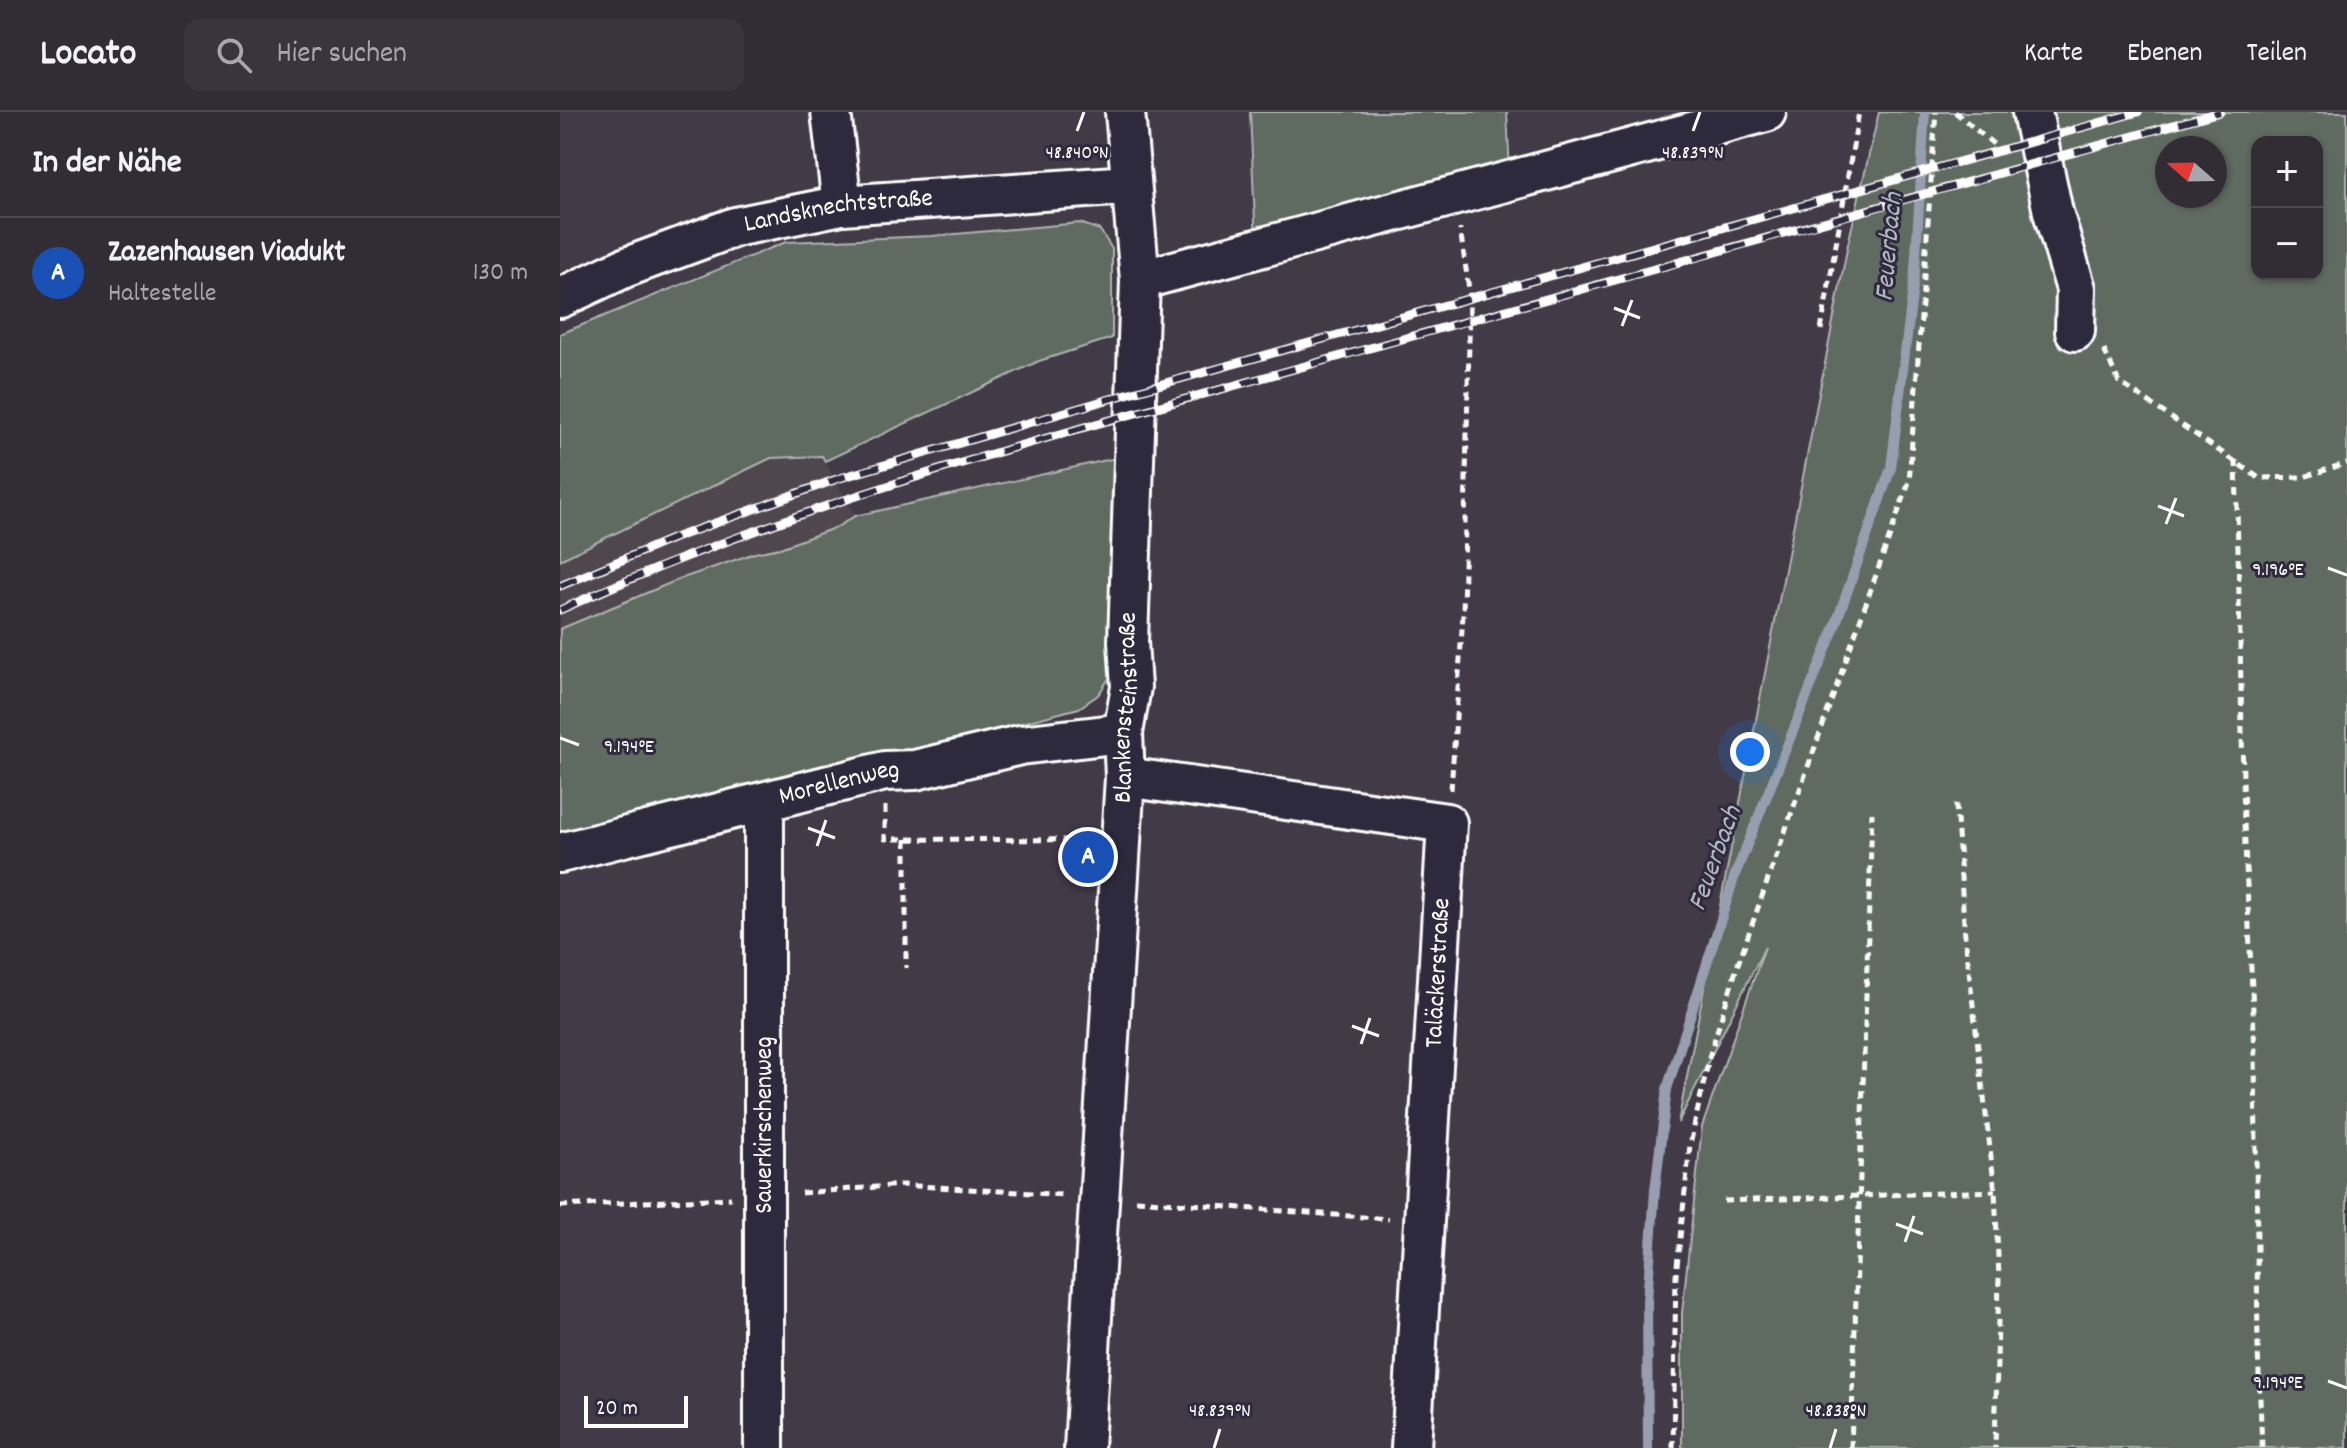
<!DOCTYPE html>
<html lang="de">
<meta charset="utf-8">
<style>
:root{--surface:#322c35;--page:#3a343d;--text:#f1f3f6;--muted:#a8a7ad;--line:#4d4850;--accent:#8abfa5}
body{margin:0;font-family:Dekko,sans-serif;background:var(--page);color:var(--text)}
.controls{position:absolute;right:24px;top:24px;display:grid;overflow:hidden;border-radius:16px;box-shadow:0 2px 6px #0004}
.controls button{width:72px;height:72px;display:grid;place-items:center;padding:0;border:0;border-bottom:2px solid var(--line);background:var(--surface);color:var(--text);font:40px sans-serif}
.compass{position:absolute;left:1595px;top:24px;width:72px;height:72px;border-radius:50%;background:var(--surface);box-shadow:0 2px 6px #0004;rotate:290deg}
.scale{position:absolute;left:24px;bottom:20px;width:104px;box-sizing:border-box;padding-left:8px;border:4px solid #fff;border-top:0;font-size:22px;line-height:28px;white-space:nowrap;color:#fff;-webkit-text-stroke:6px #2f2a3d;paint-order:stroke}
.you{position:absolute;left:1190px;top:640px;width:28px;height:28px;margin:-20px;border:6px solid #fff;border-radius:50%;background:#1a73e8;box-shadow:0 0 0 12px #1a73e833}
.badge{display:grid;place-items:center;width:52px;height:52px;border-radius:50%;background:var(--accent);color:#fff;font-size:26px;font-weight:700}
.pin{position:absolute;translate:-50% -50%;border:4px solid #fff;box-shadow:0 2px 8px #0006}
.list{margin:0;padding:0;list-style:none}
h2{display:flex;justify-content:space-between;align-items:center;height:104px;margin:0;padding:0 32px;font-size:34px}
h2 small{font-size:26px;font-weight:400;color:var(--muted)}
.list li{display:grid;grid-template-columns:52px 1fr auto;gap:24px;align-items:center;box-sizing:border-box;height:112px;padding:0 32px;border-top:2px solid var(--line)}
.list b{display:block;font-size:30px;white-space:nowrap}
.list p{margin:0;font-size:26px;white-space:nowrap;color:var(--muted)}
.list em{font-size:26px;font-style:normal;color:var(--muted)}
.icon{flex:none;width:44px;height:44px;fill:none;stroke:currentColor;stroke-width:2;stroke-linecap:round;stroke-linejoin:round}
.map{position:relative;flex:none;width:1787px;height:1336px;overflow:hidden}
header{display:flex;align-items:center;gap:48px;box-sizing:border-box;height:112px;padding:0 40px;background:var(--surface);border-bottom:2px solid var(--line)}
header strong{font-size:38px}
nav{display:flex;gap:44px;margin-inline-start:auto;font-size:28px}
.search{width:560px;height:72px;background:var(--page);display:flex;align-items:center;gap:20px;box-sizing:border-box;padding:0 28px;border-radius:16px;color:var(--muted);font-size:30px}
main{display:flex}
aside{flex:1;background:var(--surface)}
.map>svg:first-child{display:block}
.built{fill:#50464e}
.green{fill:#5e6b61;stroke:#aeb5b0;stroke-width:2;fill-rule:evenodd}
.lines{fill:none;stroke-linecap:round;stroke-linejoin:round}
.stream{stroke:#979eaf;stroke-width:10}
.minor-casing{stroke:#fff;stroke-width:44}
.path{stroke:#fff;stroke-width:5;stroke-dasharray:8 6;stroke-linecap:butt}
.minor{stroke:#2f2a3d;stroke-width:38}
.rail-casing{stroke:#fff;stroke-width:9}
.rail{stroke:#2f2a3d;stroke-width:6;stroke-dasharray:18;stroke-linecap:butt}
.ticks{fill:none;stroke:#fff;stroke-width:3}
.labels{text-anchor:middle;dominant-baseline:central;stroke-width:6;stroke-linejoin:round;paint-order:stroke}
.street-label{font-size:26px;fill:#fff;stroke:#2f2a3d}
.water-label{font-size:28px;font-style:italic;fill:#b1b7c3;stroke:#2f2a3d}
.ticks-label{font-size:20px;text-anchor:middle;fill:#fff;stroke:#2f2a3d;stroke-width:6;stroke-linejoin:round;paint-order:stroke}
</style>
<header>
<strong>Locato</strong>
<div class="search"><svg class="icon" aria-label="search" viewBox="0 0 24 24"><circle cx="10" cy="10" r="6"/><path d="M15 15l6 6"/></svg>Hier suchen</div>
<nav><a>Karte</a><a>Ebenen</a><a>Teilen</a></nav>
</header>
<main>
<aside>
<h2>In der Nähe<small></small></h2>
<ul class="list">
<li><span class="badge" style="background:#1a4fb4">A</span><div><b>Zazenhausen Viadukt</b><p>Haltestelle</p></div><em>130 m</em></li>
</ul>
</aside>
<div class="map">
<svg width="1787" height="1336" viewBox="0 0 1787 1336">
<rect width="100%" height="100%" fill="#423a47"/>
<filter id="ink" filterUnits="userSpaceOnUse"><feTurbulence type="fractalNoise" baseFrequency=".0125" numOctaves="2"/><feDisplacementMap in="SourceGraphic" scale="16" xChannelSelector="R" yChannelSelector="G"/><feConvolveMatrix kernelMatrix="1 2 1 2 8 2 1 2 1" color-interpolation-filters="sRGB"/></filter>
<g filter="url(#ink)">
<path class="built" d="M262 344 295 404 277 415 220 436 195 441 120 467 0 517V448L211 346Z"/>
<path class="green" d="M690 0H947L950 60 696 131Z
M1319 0H1787V1336H1122V1201L1142 1015 1205 835 1118 1011 1288 132ZM1697 30H1757V162H1697ZM1607 36H1655V84H1607Z
M520 111 540 118 552 137V226L479 249 265 349 262 344 211 346 0 448V222L226 130 372 124Z
M565 344 558 553 538 583 519 596 0 731V517L120 467 195 441 220 436 277 415 295 404Z"/>
<g class="lines">
<path class="stream" d="M1088 1336 1087 1189 1095 1078 1107 977 1175 763 1274 517 1331 356 1355 158 1365 0"/>
<defs>
<g id="minor">
<path d="M271 0 282 93"/>
<path d="M1472 0 1493 100 1516 177 1515 219"/>
<path d="M580 168 1206 0"/>
<path id="s1" d="M0 186 64 156 175 115 282 93 570 73"/>
<path d="M565 665 887 711 851 1336"/>
<path d="M204 690V1336"/>
<path id="s2" d="M0 741 325 659 355 658 460 633 563 621"/>
<path id="s3" d="M524 1336 565 665 563 621 571 575 568 530 580 168 565 0"/>
</g>
</defs>
<use href="#minor" class="minor-casing"/>
<path class="path" d="M1395 0 1444 41
M1261 218 1299 0
M1544 238 1559 270 1699 366 1744 365 1787 351
M1676 348 1684 711 1695 940 1698 1237 1702 1336
M891 678 903 503 910 184 900 117
M1396 692 1405 825 1435 1079 1439 1165 1435 1336
M325 694V727L527 728
M346 727V856
M241 1081 342 1073 506 1083
M576 1088 829 1107
M1164 1089 1435 1079
M0 1094 171 1086
M1113 1336 1116 1163 1130 1033 1150 942 1178 852 1349 370 1376 0
M1291 1336 1312 701"/>
<use href="#minor" class="minor"/>
<defs>
<path id="rail" d="M0 474 114 426 277 367 577 279 1578 0
M0 498C238 389 494 324 745 254 1050 170 1355 85 1660 0"/>
</defs>
<use href="#rail" class="rail-casing"/>
<use href="#rail" class="rail"/>
</g>
</g>
<path class="ticks" d="M517 19 524 0M1133 19 1140 0M1054 196 1080 206M1062 214 1072 188M1598 394 1624 404M1606 412 1616 386M1768 456 1787 463M0 626 19 633M248 716 275 726M257 734 266 708M792 914 819 924M801 932 810 906M1336 1112 1363 1122M1345 1130 1354 1104M1768 1269 1787 1276M654 1336 660 1317M1270 1336 1276 1317"/>
<g class="labels">
<g class="street-label">
<text stroke="none"><textPath href="#s1" startOffset="294">Landsknechtstraße</textPath></text>
<text stroke="none"><textPath href="#s3" startOffset="742">Blankensteinstraße</textPath></text>
<text stroke="none"><textPath href="#s2" startOffset="288">Morellenweg</textPath></text>
<text transform="translate(879 861) rotate(-87)">Taläckerstraße</text>
<text transform="translate(205 1013) rotate(-90)">Sauerkirschenweg</text>
</g>
<g class="water-label">
<text transform="translate(1331 135) rotate(-85)">Feuerbach</text>
<text transform="translate(1157 747) rotate(-70)">Feuerbach</text>
</g>
</g>
<g class="ticks-label">
<text x="517" y="46">48.840°N</text>
<text x="1133" y="46">48.839°N</text>
<text x="1718" y="463">9.196°E</text>
<text x="69" y="640">9.194°E</text>
<text x="1718" y="1276">9.194°E</text>
<text x="660" y="1304">48.839°N</text>
<text x="1276" y="1304">48.838°N</text>
</g>
</svg>
<div class="controls">
<button>+</button>
<button>−</button>
</div>
<svg class="compass" viewBox="-18 -18 36 36"><path d="M0-13l5 13h-10z" fill="#e53935"/><path d="M0 13l5-13h-10z" fill="#a8a7ad"/></svg>
<div class="scale">20 m</div>
<div class="you"></div>
<div class="pin badge" style="left:528px;top:745px;background:#1a4fb4">A</div>
</div>
</main>
